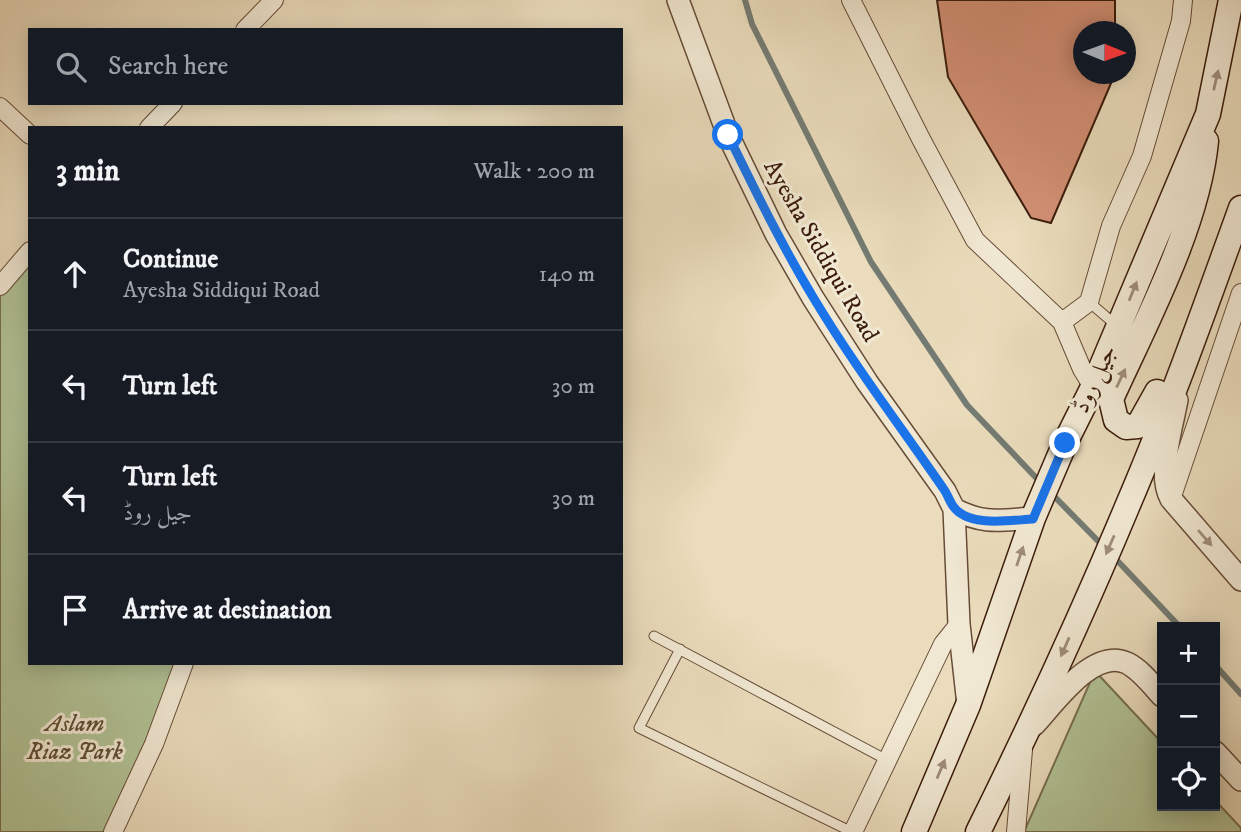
<!DOCTYPE html>
<meta charset="utf-8">
<style>
:root{--surface:#171b24;--page:#20242c;--text:#f1f3f6;--muted:#9ea1a6;--line:#363941}
body{margin:0;font-family:"IM FELL DW Pica",Amiri,serif;background:var(--page);color:var(--text)}
.controls{position:absolute;right:21px;bottom:21px;display:grid;overflow:hidden;border-radius:0px;box-shadow:0 4px 18px #0003}
.controls button{width:63px;height:63px;display:grid;place-items:center;padding:0;border:0;border-bottom:2px solid var(--line);background:var(--surface);color:var(--text);font:35px sans-serif}
.compass{position:absolute;left:1073px;top:21px;width:63px;height:63px;border-radius:50%;background:var(--surface);box-shadow:0 4px 18px #0003;rotate:91deg}
.stop{position:absolute;width:21px;height:21px;margin:-16px;border:5px solid #1a73e8;border-radius:50%;background:#fff}
.stop.end{background:#1a73e8;border-color:#fff;box-shadow:0 2px 7px #0008}
.list{margin:0;padding:0;list-style:none}
h2{display:flex;justify-content:space-between;align-items:center;height:91px;margin:0;padding:0 28px;font-size:30px}
h2 small{font-size:23px;font-weight:400;color:var(--muted)}
.list li{display:grid;grid-template-columns:46px 1fr auto;gap:21px;align-items:center;box-sizing:border-box;height:112px;padding:0 28px;border-top:2px solid var(--line)}
.list b{display:block;font-size:26px;white-space:nowrap}
.list p{margin:0;font-size:23px;white-space:nowrap;color:var(--muted)}
.list em{font-size:23px;font-style:normal;color:var(--muted)}
.icon{flex:none;width:38px;height:38px;fill:none;stroke:currentColor;stroke-width:2;stroke-linecap:round;stroke-linejoin:round}
.map{position:relative;flex:none;width:1241px;height:832px;overflow:hidden}
.search{position:absolute;background:var(--surface);box-shadow:0 4px 18px #0003;left:28px;top:28px;width:595px;height:77px;display:flex;align-items:center;gap:18px;box-sizing:border-box;padding:0 24px;border-radius:0px;color:var(--muted);font-size:26px}
.panel{position:absolute;background:var(--surface);box-shadow:0 4px 18px #0003;left:28px;top:126px;width:595px;height:539px;border-radius:0px}
.map>svg:first-child{display:block}
.green{fill:#b1c295;stroke:#766f50;stroke-width:2}
.lines{fill:none;stroke-linecap:round;stroke-linejoin:round}
.stream{stroke:#747b73;stroke-width:6}
.building{fill:#d28f74;stroke:#3b1c0b;stroke-width:2}
.service-casing{stroke:#674c37;stroke-width:11}
.minor-casing{stroke:#674c37;stroke-width:20}
.tertiary-casing{stroke:#674c37;stroke-width:24}
.secondary-casing{stroke:#3b1c0b;stroke-width:27}
.service{stroke:#f1e8d3;stroke-width:9}
.minor{stroke:#f1e8d3;stroke-width:18}
.tertiary{stroke:#f1e8d3;stroke-width:21}
.secondary{stroke:#f1e8d3;stroke-width:24}
.oneway{fill:#9f8c79}
.route{stroke:#1a73e8;stroke-width:9}
.labels{text-anchor:middle;dominant-baseline:central;stroke-width:6;stroke-linejoin:round;paint-order:stroke}
.street-label{font-size:24px;fill:#3b1c0b;stroke:#f1e8d3}
.park-label{font-size:24px;font-style:italic;fill:#5e4e34;stroke:#f1e8d3}
</style>
<div class="map">
<svg width="1241" height="832" viewBox="0 0 1241 832">
<rect width="100%" height="100%" fill="#eadcbc"/>
<filter id="stains"><feTurbulence type="fractalNoise" baseFrequency=".00286" numOctaves="4"/><feColorMatrix values="0 0 0 0 .2 0 0 0 0 .09 0 0 0 0 .02 0 0 0 .5 -.17"/></filter>
<radialGradient id="worn" r=".72"><stop offset=".6" stop-color="#630" stop-opacity="0"/><stop offset="1" stop-color="#630" stop-opacity=".3"/></radialGradient>
<path class="green" d="M30 251V663H184L113 832H0V286Z
M1095 671 1162 743V806H1215V800L1241 828V832H1024Z"/>
<g class="lines">
<path class="stream" d="M745 0 752 24 871 262 967 405 1042 484
M1049 491 1103 546
M1113 556 1180 627
M1215 665 1241 694"/>
</g>
<path class="building" d="M937 0H1115V32H1084V74H1115L1051 223 1031 218 948 77Z"/>
<g class="lines">
<defs>
<path id="service" d="M1089 302 1117 326
M654 636 887 760
M680 649 639 728 852 832"/>
<path id="minor" d="M851 0 921 139 975 240 1062 322 1082 369 1093 387
M245 30 274 0
M0 107 30 135
M149 128 173 103
M0 286 30 251
M1062 322 1089 302 1111 226 1142 156 1181 21 1183 0
M1171 499 1241 293
M113 832 154 744 184 663
M853 832 943 644 959 624
M1016 832 1023 750"/>
<path id="tertiary" d="M678 0 728 135 776 234 813 298 867 382 945 491 954 509 959 624 968 705
M1177 400C1172 428 1157 474 1171 499L1241 580
M954 509C985 525 1000 520 1033 518
M1034 725C1054 704 1093 647 1127 663 1141 670 1152 685 1162 696
M1215 752 1241 780"/>
<path id="secondary" d="M1157 392 1138 426 1126 427 1116 420 1111 399C1146 322 1198 225 1206 141
M914 832 968 705 1033 518 1065 443 1093 387 1208 114 1231 0
M978 832C1031 725 1081 617 1127 507 1169 409 1205 308 1241 208"/>
</defs>
<use href="#service" class="service-casing"/>
<use href="#minor" class="minor-casing"/>
<use href="#tertiary" class="tertiary-casing"/>
<use href="#secondary" class="secondary-casing"/>
<use href="#service" class="service"/>
<use href="#minor" class="minor"/>
<use href="#tertiary" class="tertiary"/>
<use href="#secondary" class="secondary"/>
</g>
<defs><path id="oneway-solid" d="M-6-.8H1V-3.2L6.5 0L1 3.2V.8H-6Z" transform="scale(1.75)"/></defs>
<g class="oneway">
<use href="#oneway-solid" transform="translate(1216 80) rotate(-77)"/>
<use href="#oneway-solid" transform="translate(1133 291) rotate(-68)"/>
<use href="#oneway-solid" transform="translate(1121 378) rotate(-65)"/>
<use href="#oneway-solid" transform="translate(1205 538) rotate(49)"/>
<use href="#oneway-solid" transform="translate(1110 545) rotate(114)"/>
<use href="#oneway-solid" transform="translate(1020 556) rotate(-71)"/>
<use href="#oneway-solid" transform="translate(1065 647) rotate(114)"/>
<use href="#oneway-solid" transform="translate(941 769) rotate(-67)"/>
</g>
<g class="lines">
<path class="route" d="M728 135C755 190 781 244 813 297 853 364 901 427 945 491 948 496 950 502 953 506 968 528 1011 520 1033 519L1065 443"/>
</g>
<g class="labels">
<g class="street-label">
<text transform="translate(821 251) rotate(60)">Ayesha Siddiqui Road</text>
<text transform="translate(1095 379) rotate(-65)">جیل روڈ</text>
</g>
<g class="park-label">
<text x="75" y="724">Aslam<tspan x="75" dy="28">Riaz Park</tspan></text>
</g>
</g>
<rect width="100%" height="100%" filter="url(#stains)"/>
<rect width="100%" height="100%" fill="url(#worn)"/>
</svg>
<div class="controls">
<button>+</button>
<button>−</button>
<button><svg class="icon" aria-label="locate" viewBox="0 0 24 24"><circle cx="12" cy="12" r="6"/><path d="M12 2v4M12 18v4M2 12h4M18 12h4"/></svg></button>
</div>
<svg class="compass" viewBox="-18 -18 36 36"><path d="M0-13l5 13h-10z" fill="#e53935"/><path d="M0 13l5-13h-10z" fill="#9ea1a6"/></svg>
<div class="stop" style="left:728px;top:135px"></div>
<div class="stop end" style="left:1065px;top:443px"></div>
<div class="search"><svg class="icon" aria-label="search" viewBox="0 0 24 24"><circle cx="10" cy="10" r="6"/><path d="M15 15l6 6"/></svg>Search here</div>
<section class="panel">
<h2>3 min<small>Walk · 200 m</small></h2>
<ul class="list">
<li><svg class="icon" aria-label="ahead" viewBox="0 0 24 24"><path d="M12 20V5M6 11l6-6 6 6"/></svg><div><b>Continue</b><p>Ayesha Siddiqui Road</p></div><em>140 m</em></li>
<li><svg class="icon" aria-label="left" viewBox="0 0 24 24"><path d="M17 20v-9H6M10 6l-5 5 5 5"/></svg><div><b>Turn left</b></div><em>30 m</em></li>
<li><svg class="icon" aria-label="left" viewBox="0 0 24 24"><path d="M17 20v-9H6M10 6l-5 5 5 5"/></svg><div><b>Turn left</b><p>جیل روڈ</p></div><em>30 m</em></li>
<li><svg class="icon" aria-label="arrive" viewBox="0 0 24 24"><path d="M6 21V4h12l-3 4 3 4H6"/></svg><div><b>Arrive at destination</b></div></li>
</ul>
</section>
</div>
